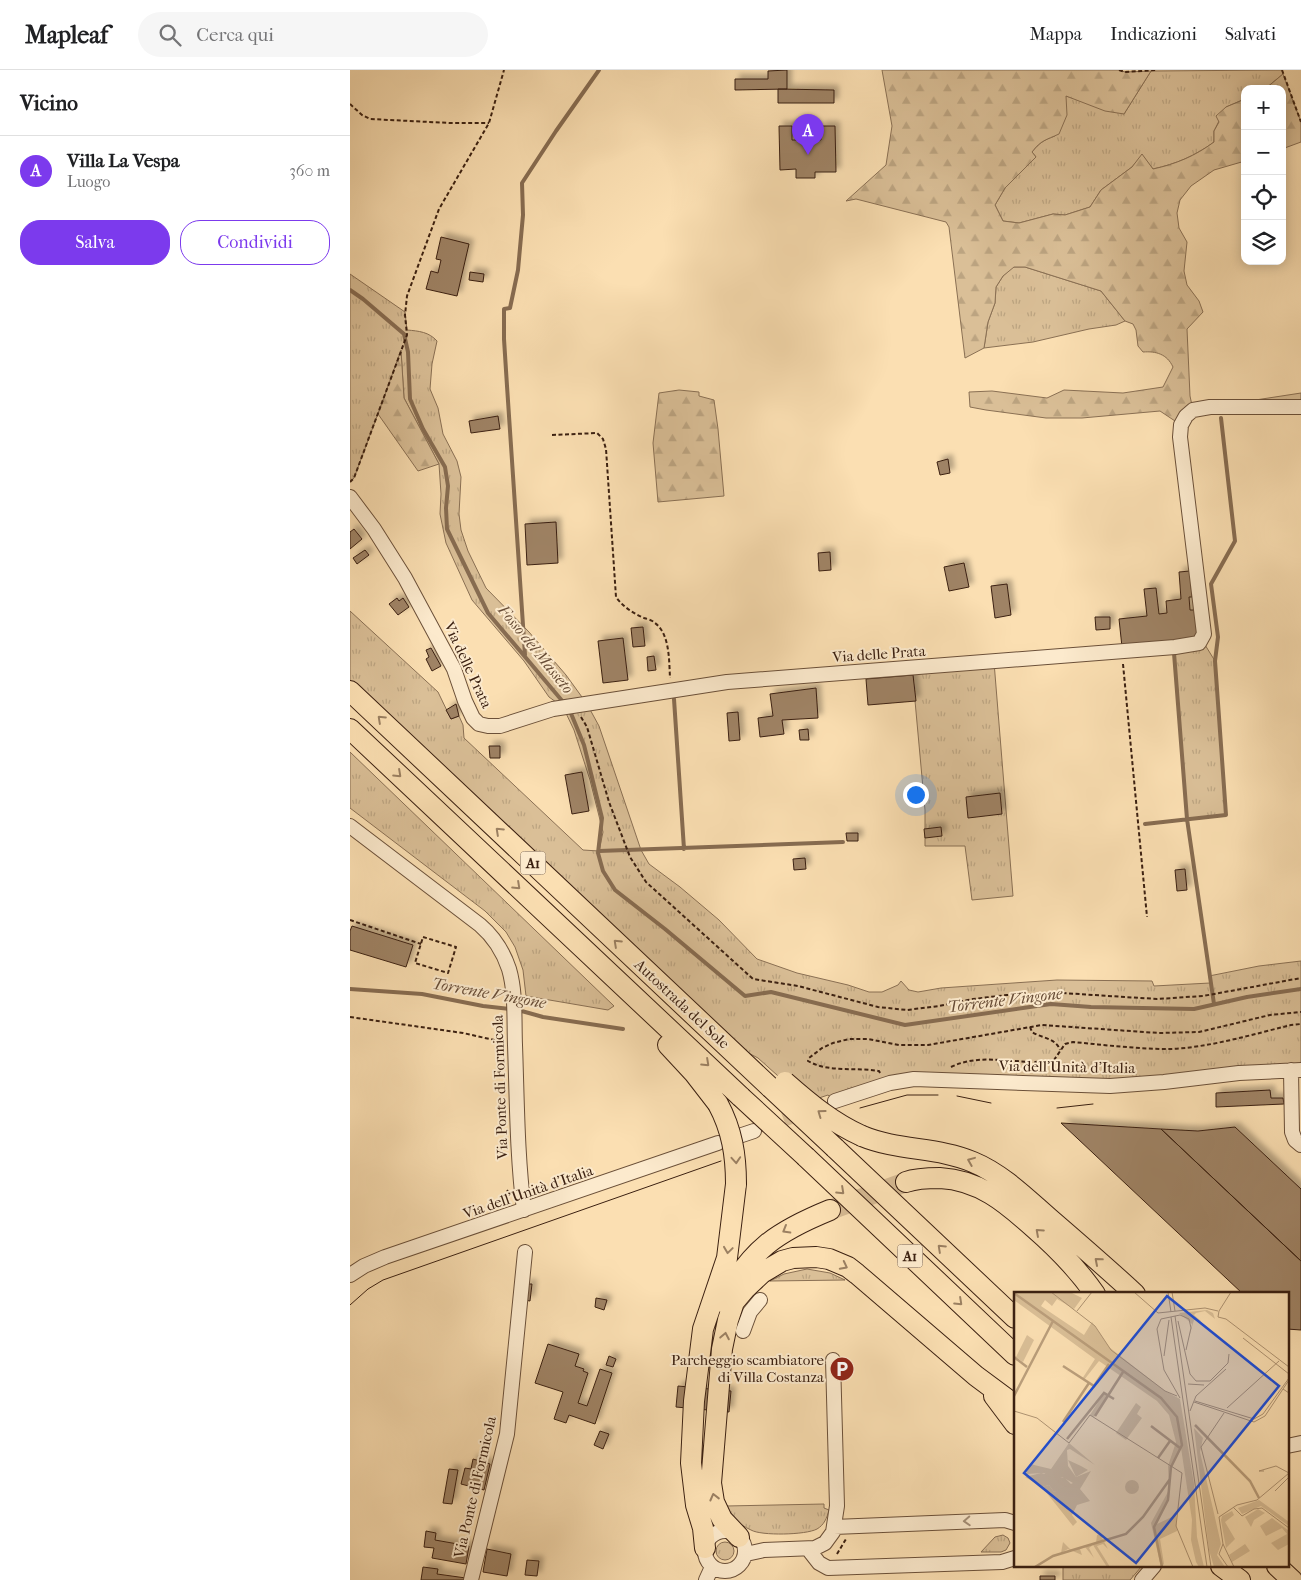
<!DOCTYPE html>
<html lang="it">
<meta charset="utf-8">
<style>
:root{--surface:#fff;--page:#f6f6f6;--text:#202124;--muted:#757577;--line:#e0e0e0;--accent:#7c3aed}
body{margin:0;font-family:"IM FELL French Canon",serif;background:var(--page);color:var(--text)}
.controls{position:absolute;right:15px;top:15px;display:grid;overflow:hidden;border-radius:10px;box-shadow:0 2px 12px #0003}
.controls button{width:45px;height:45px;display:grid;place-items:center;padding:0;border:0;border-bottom:1px solid var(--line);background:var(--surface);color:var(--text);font:25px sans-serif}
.you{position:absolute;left:565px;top:724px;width:18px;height:18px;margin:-12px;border:4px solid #fff;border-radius:50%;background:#1a73e8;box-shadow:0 0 0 8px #1a73e833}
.badge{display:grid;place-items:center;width:32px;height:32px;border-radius:50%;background:var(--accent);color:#fff;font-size:16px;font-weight:700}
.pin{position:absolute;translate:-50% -41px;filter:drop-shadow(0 1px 2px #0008)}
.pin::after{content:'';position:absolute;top:26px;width:18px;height:15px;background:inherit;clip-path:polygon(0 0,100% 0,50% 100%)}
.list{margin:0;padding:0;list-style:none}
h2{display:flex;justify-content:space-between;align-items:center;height:65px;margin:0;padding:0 20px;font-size:21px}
h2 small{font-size:16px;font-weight:400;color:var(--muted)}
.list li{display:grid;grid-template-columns:32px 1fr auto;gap:15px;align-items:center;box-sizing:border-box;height:70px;padding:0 20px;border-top:1px solid var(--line)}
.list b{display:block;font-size:19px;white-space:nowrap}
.list p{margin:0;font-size:16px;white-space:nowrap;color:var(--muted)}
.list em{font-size:16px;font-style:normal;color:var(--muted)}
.actions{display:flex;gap:10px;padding:15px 20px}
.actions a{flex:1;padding:11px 0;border:1px solid var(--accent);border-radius:20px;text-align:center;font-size:18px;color:var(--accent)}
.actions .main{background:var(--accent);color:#fff}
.icon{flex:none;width:28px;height:28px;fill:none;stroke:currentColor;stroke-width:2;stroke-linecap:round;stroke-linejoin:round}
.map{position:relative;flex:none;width:951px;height:1510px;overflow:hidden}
header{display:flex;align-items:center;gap:30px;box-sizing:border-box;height:70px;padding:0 25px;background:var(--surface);border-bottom:1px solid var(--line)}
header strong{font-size:24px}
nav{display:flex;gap:28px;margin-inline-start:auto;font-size:18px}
.search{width:350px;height:45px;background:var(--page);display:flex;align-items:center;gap:12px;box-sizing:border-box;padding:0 18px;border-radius:28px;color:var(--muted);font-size:19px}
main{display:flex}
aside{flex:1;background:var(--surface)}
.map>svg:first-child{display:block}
.grass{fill:url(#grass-tufts);stroke:#8a7054}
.forest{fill:url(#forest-firs);stroke:#8a7054}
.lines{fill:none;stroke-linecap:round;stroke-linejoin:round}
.stream{stroke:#876c51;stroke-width:4}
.building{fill:#9f8365;stroke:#3b2011;filter:url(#shadow)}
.minor-tunnel{stroke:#d5b992;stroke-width:14;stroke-dasharray:14 7;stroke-linecap:butt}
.highway-tunnel{stroke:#d5b992;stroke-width:20;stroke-dasharray:20 10;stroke-linecap:butt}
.minor-casing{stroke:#6b5039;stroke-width:16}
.highway-casing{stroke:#3b2011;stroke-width:22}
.path{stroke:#3b2011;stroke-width:2;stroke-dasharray:4 2.5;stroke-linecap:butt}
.minor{stroke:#fceacd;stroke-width:14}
.highway{stroke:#fbdfb2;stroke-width:20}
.tram{stroke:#3b2011;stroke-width:1}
.highway-bridge-casing{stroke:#3b2011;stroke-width:22;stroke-linecap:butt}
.highway-bridge{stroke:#fbdfb2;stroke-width:20}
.oneway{stroke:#9b8062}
.oneway2{stroke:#a58f78}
.labels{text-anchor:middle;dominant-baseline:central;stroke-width:4;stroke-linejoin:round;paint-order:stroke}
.shield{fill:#fceacd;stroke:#755d49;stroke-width:1}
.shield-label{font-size:14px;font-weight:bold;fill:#3b2011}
.street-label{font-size:15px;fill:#3b2011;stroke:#fceacd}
.poi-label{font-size:15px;fill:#3b2011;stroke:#fceacd;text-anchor:end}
.water-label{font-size:16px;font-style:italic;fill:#674c36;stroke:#fceacd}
.inset-river{fill:none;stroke:#ba9e7b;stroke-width:2.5}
.inset-road{fill:none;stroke:#ae9372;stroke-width:1}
.view{fill:#1d4ed8;fill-opacity:0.15;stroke:#1d4ed8;stroke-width:2.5}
.inset-edge{fill:none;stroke:#3b2011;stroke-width:2.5}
</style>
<header>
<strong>Mapleaf</strong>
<div class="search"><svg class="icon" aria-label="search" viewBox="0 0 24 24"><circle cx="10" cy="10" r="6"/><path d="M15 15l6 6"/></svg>Cerca qui</div>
<nav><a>Mappa</a><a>Indicazioni</a><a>Salvati</a></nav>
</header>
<main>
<aside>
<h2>Vicino<small></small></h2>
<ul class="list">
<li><span class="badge">A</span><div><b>Villa La Vespa</b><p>Luogo</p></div><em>360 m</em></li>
</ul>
<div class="actions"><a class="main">Salva</a><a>Condividi</a></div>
</aside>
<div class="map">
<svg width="951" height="1510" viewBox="0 0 951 1510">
<defs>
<pattern id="grass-tufts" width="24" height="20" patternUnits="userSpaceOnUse" patternTransform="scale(1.25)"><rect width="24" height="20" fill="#dabf97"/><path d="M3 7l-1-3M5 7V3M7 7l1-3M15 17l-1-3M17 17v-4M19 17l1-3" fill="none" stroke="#bca481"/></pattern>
<pattern id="forest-firs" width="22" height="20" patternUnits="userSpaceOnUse" patternTransform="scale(1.25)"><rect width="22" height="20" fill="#dabf97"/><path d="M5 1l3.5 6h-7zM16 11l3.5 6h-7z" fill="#bca481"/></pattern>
<filter id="shadow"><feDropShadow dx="4.5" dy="-4.5" stdDeviation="2.5" flood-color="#0004"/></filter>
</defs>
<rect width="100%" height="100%" fill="#fbdfb2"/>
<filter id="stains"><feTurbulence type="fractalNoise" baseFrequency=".004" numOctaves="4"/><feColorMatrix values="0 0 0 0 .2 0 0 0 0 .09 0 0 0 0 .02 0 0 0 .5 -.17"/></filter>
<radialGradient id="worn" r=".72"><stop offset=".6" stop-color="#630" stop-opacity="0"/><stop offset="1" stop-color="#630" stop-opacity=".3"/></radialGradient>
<path class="grass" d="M932 0 933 4 915 19H895V29L876 37 864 61V72C845 86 826 94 803 99L792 85 782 97 751 120 740 137 715 145 703 144 669 153 653 151 645 135 655 118 686 87 682 82C689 73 694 70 705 66L716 26 774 44 801 1Z
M663 197H675L751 221 775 251 766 255 739 259 683 272 634 278 638 252 645 233 646 217 653 206Z
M0 204 55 242 57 260C69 261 79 262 87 271L82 294 80 319 88 338 93 364 107 391 111 407 109 444 111 460 118 481 136 518 179 562 216 605 237 634 249 656 291 780 299 794 330 817 369 850 407 889 447 903 498 915 519 922H532L548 915 551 911 559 920 568 922 591 918 707 910 802 911 804 916 860 913 859 906 909 896 951 891V1000L814 1012 582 1009 485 1031 478 1025 457 1032 408 988 366 966 0 618V541L88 622 101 649 109 646 113 655 114 668 233 780 249 781 253 762 240 710 224 660 213 637 199 627 174 591 122 530 96 473 90 444 91 424 89 394 54 328 51 282 4 408 0 412Z
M951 323V337H860Z
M852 570 865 591 876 745 837 749 824 583Z
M644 592 663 826 622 830 615 776H575V740L562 598Z
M0 682 264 936 258 940 176 926 173 900 165 877 156 862 135 841 0 738Z
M457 1199 480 1203 495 1210 420 1211 434 1204Z
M474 1434V1438L479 1440C477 1448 474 1455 467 1459 456 1465 411 1466 401 1460 388 1454 383 1448 376 1436Z
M653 1465 658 1468 660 1473 656 1480 651 1482H631L645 1467Z
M366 1481a9 9 0 1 1 18 0a9 9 0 1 1-18 0Z
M713 1496H792L780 1510H713Z"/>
<path class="forest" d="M532 0H769L775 2 801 1 774 44 755 41 716 26 717 45 709 64C696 70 691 70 682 82L686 87 655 118 645 135 653 151 669 153 703 144 715 145 740 137 751 120 782 97 792 84 803 99C826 94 845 86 864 72V61L869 52 866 46 876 37 895 29V91L864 100 841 116 830 130 827 143 829 158 837 172 834 201 837 215 849 231 853 242 837 259 840 326 843 340 831 355 810 341 732 348H696L636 340 620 337 619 322 642 321 697 328 714 320 773 323 813 317 823 297C817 284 806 281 793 282L788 276 786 260 783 254 775 251 751 221 675 197H664L653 206 646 217 645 233 638 252 634 278 615 288 599 157 596 152 506 129 496 131 536 95 542 56Z
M933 4 951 52V72L932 79V19H915Z
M51 280 54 328 89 394 68 401 28 344Z
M329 320 349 322V326L364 330 368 359 374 426 308 432 303 373 309 323Z"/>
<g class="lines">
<path class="stream" d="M0 220 13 229 54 264 58 282 60 329 73 359 95 397 98 416 96 438 97 459 138 543 214 633
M824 583 837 749 864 934
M175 585 157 316 154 269V239L160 238 168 200 173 145 172 113 206 61 249 0
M324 629 334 779
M220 641 234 675 252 748 248 783 253 801 265 820 315 859 395 926 421 922 555 955 701 934 741 937 844 939 897 927 951 919
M795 754 876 745 865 591 868 567 861 514 885 471 871 348
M249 781 493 772
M0 919 72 924 133 936 161 939
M168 940 193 947 273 959"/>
</g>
<path class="building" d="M437 0V19L385 20V9H418V1Z
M428 19 484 20V33H428Z
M429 56H442V70H471L470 56H485L486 102H465V108H446V99L430 100Z
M91 167 119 174 107 226 76 219 81 201 88 203 91 190 86 189Z
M120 202 134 204 133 212 119 210Z
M148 346 150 359 121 363 119 351Z
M598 389 600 403 590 405 587 392Z
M206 452 208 493 177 495 175 454Z
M4 459 12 469 0 479V462Z
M15 480 19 485 7 494 3 488Z
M480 482 481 500 469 501 468 483Z
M614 493 619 517 599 521 594 497Z
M840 501 842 527H839L840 540H845L848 569 772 577 769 549 797 546 794 519 806 518 809 544 817 543 816 531 831 529 829 502Z
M657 514 661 545 645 548 641 516Z
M47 528 49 531 53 528 59 537 48 545 39 534Z
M745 547H760V559L746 560Z
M293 557 295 576 283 577 281 558Z
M273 568 278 610 253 613 248 571Z
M81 578 91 596 82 601 76 589 79 587 76 580Z
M304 586 306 600 298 601 297 587Z
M563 605 566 631 518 635 516 609Z
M466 618 468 648 432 650 434 664 410 667 408 648 423 646 420 624Z
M106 634 109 646 101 649 96 640Z
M388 642 390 670 379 671 377 643Z
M458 659 459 670H450L449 660Z
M139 676H150V688H140Z
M232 702 239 741 222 744 215 705Z
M650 723 652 744 618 748 616 727Z
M591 757 592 766 575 768 574 759Z
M496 763H508V771H497Z
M455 788 456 799 444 800 443 789Z
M835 799 837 820 827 821 825 800Z
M2 856 63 875 56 897 0 880V861Z
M920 1020 921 1028H933L934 1034 866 1037V1023Z
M711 1053 811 1059 951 1191V1260L937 1259V1224H893Z
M885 1057 951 1119V1191L811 1059 848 1061Z
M176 1214H182L180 1231 175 1230Z
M246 1228 257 1230 254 1240 245 1237Z
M198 1274 229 1284 225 1296 234 1299 233 1301 238 1303 228 1333 237 1336 250 1299 262 1303 245 1354 219 1345 216 1353 204 1349 213 1322 185 1313Z
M259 1286 266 1289 263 1297 256 1295Z
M328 1316 381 1321 379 1342 326 1337Z
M250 1361 259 1364 253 1379 244 1375Z
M123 1389 140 1394 134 1420 111 1414 115 1398 121 1399Z
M99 1399 108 1400 102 1434 93 1433Z
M76 1461 86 1463 85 1470 119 1476 116 1494 82 1488 84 1478 74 1477Z
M137 1479 161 1484 157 1506 133 1502Z
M177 1490 189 1491 187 1506 175 1505Z
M73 1497 88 1499 87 1504 116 1508V1510H71Z
M690 1506H705V1510H690Z"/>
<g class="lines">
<path class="minor-tunnel" d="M414 1057 455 1042"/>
<path class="highway-tunnel" d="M480 1140 556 1112"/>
<defs>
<path id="minor" d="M0 427 24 459 55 508 104 599 115 631 123 648 129 654 138 656H150L203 639 377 612 825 577 849 573 854 564 830 367 831 355 836 346 843 340 860 337H951
M0 756 130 855C144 867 153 881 159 899 166 923 164 951 165 975 167 1030 167 1086 174 1140
M941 1000 942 1062 945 1070 951 1075
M485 1031 540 1013 564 1009 760 1016 814 1012 889 1003 951 1000
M389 1066 404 1061
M0 1205 14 1196 35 1187 368 1073
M393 1261 400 1242 410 1230
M937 1376 951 1373
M484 1457 655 1450 665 1453
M355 1481a20 20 0 1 1 40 0a20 20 0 1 1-40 0Z
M458 1479 469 1493 478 1498 652 1492 665 1488
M396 1484 414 1480 465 1478 475 1473 483 1462 487 1436 483 1290
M121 1510 157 1364 175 1182
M356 1510 362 1497
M792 1510 804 1496"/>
<path id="highway" d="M0 621 421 1018
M0 659 391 1027
M318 975 344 1003 368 1034
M512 1066C548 1081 588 1077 623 1092 652 1104 676 1128 699 1148 728 1173 757 1198 785 1224
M485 1078 665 1248
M456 1087 665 1285
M556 1112C567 1108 579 1108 590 1108 629 1110 655 1132 683 1157 706 1177 727 1198 745 1224
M373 1232C400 1180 426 1162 480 1140
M644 1326 665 1354
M389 1467 372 1449 364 1432 361 1413 372 1279 378 1250 384 1232 395 1219 412 1203 432 1191 443 1188 466 1187 479 1189 498 1197 507 1204 626 1306 665 1335
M355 1478 353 1458 346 1435 341 1393 344 1331 353 1259 377 1188 386 1114
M871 1496 890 1510
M927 1496 942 1510"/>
</defs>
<use href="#minor" class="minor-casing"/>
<use href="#highway" class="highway-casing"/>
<path class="path" d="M769 0 775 2 807 0
M932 0 951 52
M0 34 12 45 20 49 100 53H139
M202 365 247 363 253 369 256 379 266 527C273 537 283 543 294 548 297 549 302 550 305 553 320 564 319 591 320 608
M0 412 4 408 57 265 55 245 57 226 89 139 139 53 154 0
M773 594 797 847
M231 647 237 657 259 732 280 787 296 812 403 909 448 916 528 937 557 940 589 936 623 929 657 925 712 923 807 929 853 926 951 908
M0 850 71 874
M73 867 106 877 98 903 65 893Z
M0 947 113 963 153 972
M680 957 682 962C691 968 706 968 710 980
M601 997C633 981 671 997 704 990L715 974 723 972C755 975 787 979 819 979 858 978 904 964 941 955L951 954
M530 1003 529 1001C506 997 479 1003 458 991L459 988 472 978 483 973 499 969H518L549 975H578L692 955 809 963 849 962 920 945 951 942
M151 1133 158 1120
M487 1484 496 1469"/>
<use href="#minor" class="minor"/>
<use href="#highway" class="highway"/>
<path class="tram" d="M607 1026 641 1033
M510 1038 557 1025H588
M707 1038 743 1034
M0 1235 18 1219 33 1210 371 1091"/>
<defs>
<path id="highway-bridge" d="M435 1012C460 1034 483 1053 512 1066
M421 1018 485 1078
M391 1027 456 1087
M368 1034C382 1060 386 1085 386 1114"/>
</defs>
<use href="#highway-bridge" class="highway-bridge-casing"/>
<use href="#highway-bridge" class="highway-bridge"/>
</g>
<defs><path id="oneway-chevron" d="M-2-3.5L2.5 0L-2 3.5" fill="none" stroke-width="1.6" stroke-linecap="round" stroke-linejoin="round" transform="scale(1.25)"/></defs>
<g class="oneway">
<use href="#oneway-chevron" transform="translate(31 649) rotate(-137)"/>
<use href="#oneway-chevron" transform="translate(48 704) rotate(43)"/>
<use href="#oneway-chevron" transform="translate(149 761) rotate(-137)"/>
<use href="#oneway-chevron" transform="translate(167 816) rotate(43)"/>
<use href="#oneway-chevron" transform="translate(267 873) rotate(-137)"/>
<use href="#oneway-chevron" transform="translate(356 993) rotate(43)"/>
<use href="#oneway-chevron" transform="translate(471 1043) rotate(-144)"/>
<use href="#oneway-chevron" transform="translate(386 1090) rotate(86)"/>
<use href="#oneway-chevron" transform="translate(621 1091) rotate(-158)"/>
<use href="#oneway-chevron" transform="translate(491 1121) rotate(43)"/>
<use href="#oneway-chevron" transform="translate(436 1160) rotate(150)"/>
<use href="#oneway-chevron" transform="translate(689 1162) rotate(-138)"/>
<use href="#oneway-chevron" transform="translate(591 1178) rotate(-137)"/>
<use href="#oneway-chevron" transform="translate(378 1180) rotate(98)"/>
<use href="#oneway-chevron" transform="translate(748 1191) rotate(-139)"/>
<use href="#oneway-chevron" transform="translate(494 1196) rotate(27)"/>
<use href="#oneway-chevron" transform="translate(609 1232) rotate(43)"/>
<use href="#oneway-chevron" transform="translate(375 1266) rotate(-79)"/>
<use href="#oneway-chevron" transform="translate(364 1427) rotate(-104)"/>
</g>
<use class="oneway2" href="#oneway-chevron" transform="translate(617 1451) rotate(177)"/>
<defs>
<symbol id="parking-disc" viewBox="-11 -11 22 22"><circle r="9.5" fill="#8f2418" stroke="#fceacd"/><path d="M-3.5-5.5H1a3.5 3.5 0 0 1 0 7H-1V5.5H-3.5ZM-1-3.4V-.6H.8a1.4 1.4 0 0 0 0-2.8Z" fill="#fff"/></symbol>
</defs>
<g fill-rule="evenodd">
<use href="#parking-disc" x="478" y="1285" width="28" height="28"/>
</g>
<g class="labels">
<g class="shield">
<rect x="170.5" y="781.5" width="25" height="23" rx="4"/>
<rect x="547.5" y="1174.5" width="25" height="23" rx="4"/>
</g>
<g class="shield-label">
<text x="183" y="793">A1</text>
<text x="560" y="1186">A1</text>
</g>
<g class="street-label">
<text transform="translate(529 584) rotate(-4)">Via delle Prata</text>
<text transform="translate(118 595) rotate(65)">Via delle Prata</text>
<text transform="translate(332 934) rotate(43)">Autostrada del Sole</text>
<text transform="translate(717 997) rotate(1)">Via dell'Unità d'Italia</text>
<text transform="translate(150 1017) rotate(-92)">Via Ponte di Formicola</text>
<text transform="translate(178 1122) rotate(-19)">Via dell'Unità d'Italia</text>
<text transform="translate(125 1417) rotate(-77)">Via Ponte di Formicola</text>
</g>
<g class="poi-label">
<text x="474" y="1290">Parcheggio scambiatore<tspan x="474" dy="17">di Villa Costanza</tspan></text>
</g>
<g class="water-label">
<text transform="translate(186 579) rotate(51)">Fosso del Masseto</text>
<text transform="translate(139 923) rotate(10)">Torrente Vingone</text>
<text transform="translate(655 930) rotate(-7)">Torrente Vingone</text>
</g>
</g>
<g transform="translate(664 1222)">
<rect width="275" height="275" fill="#fbdfb2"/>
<path d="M0 0H56L68 6 60 17 43 7 38 14 31 8 27 14 70 43 78 30 95 55 151 99 166 107 180 192 183 245 190 275H185L182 270 177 248 178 228 167 156 157 176 155 207 143 232 162 223 163 239 146 247 150 272 147 275 137 231 155 198 154 174 162 150 155 123 143 109 85 69 70 88 68 87 81 67 0 8ZM193 18 199 21 201 27 191 19 182 21 180 23 187 29 180 28 174 48 178 32 165 21ZM13 43 20 48 9 70 2 65ZM90 101 95 104 80 125 76 123ZM122 111 127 115 123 122 128 126 112 148 102 141ZM180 136 189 146 186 160 207 252 203 263 211 275H200L195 258ZM54 168 67 174 74 178 62 185ZM27 181 51 186 59 194 40 200 35 193 28 195 11 185ZM245 208 275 230V234L247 214 228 222 224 216ZM244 217 251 221 240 228 237 235 231 225ZM218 219 220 223 211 230 221 247 212 256 207 228 208 224ZM258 226 275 239V252L264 258 257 251 273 242 268 236 252 244 246 234ZM231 252 236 259 218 270 215 263Z" fill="#dabf97"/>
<path d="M55 151 81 173 56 157 53 158 54 174 62 185 77 179 66 197 76 209 63 213 58 223 63 230 59 234 28 195 35 193 40 200 59 191 48 185 37 186 30 181 12 182 16 172 37 177ZM111 195a7 7 0 1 1 14 0a7 7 0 1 1-14 0ZM86 242 94 257 89 252 83 254 96 275H93L79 253 75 256 80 266 71 255 66 257 68 263 54 257 47 261 49 250 57 258 82 251 83 243Z" fill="#dabf97"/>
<path class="inset-river" d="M0 1 147 106 163 125 168 153 157 175 154 208 140 235 148 275M0 65 13 75M49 74 80 94 95 72M0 104 39 29M81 124 109 80M49 130 75 91M181 133 236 189 245 206M137 134 166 156M53 147 90 101 100 107M144 166 156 149M21 275 39 264 112 242 129 225 156 187"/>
<path class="inset-road" d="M37 0 81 34 97 58 151 99 163 104M120 0 144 21 191 16 204 19M154 0 157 20M158 0 161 19M63 19 78 0M205 19 204 25 212 27 275 75M205 19 217 0M161 24 197 275M157 25 193 275M164 29 176 82 182 89H196L214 71 215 62M229 46 275 82M150 64 155 28M275 88 269 97 275 101M174 92 190 93M166 106 150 78 143 37 147 27 166 23 175 27 177 36 172 58M181 109 240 127 249 122 275 86M180 110 240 130 251 124 269 97M213 116 265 69M0 119 23 126 55 151 76 123 168 181 162 234 179 275M176 119 182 104 212 77M250 179H245L262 174 275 181M261 199 275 185M219 215 228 224 240 217 248 216 275 236M204 222 187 155 210 121M209 252 205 262 214 275M220 275 209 252 205 225 223 213 243 208 275 181"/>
<path class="view" d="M153 4 265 94 122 271 10 181Z"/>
<rect width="275" height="275" class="inset-edge"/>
</g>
<rect width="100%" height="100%" filter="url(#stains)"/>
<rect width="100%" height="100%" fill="url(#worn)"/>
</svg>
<div class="controls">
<button>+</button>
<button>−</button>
<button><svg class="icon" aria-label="locate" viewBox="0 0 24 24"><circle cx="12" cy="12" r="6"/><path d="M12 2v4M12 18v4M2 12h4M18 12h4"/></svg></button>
<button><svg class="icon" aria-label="layers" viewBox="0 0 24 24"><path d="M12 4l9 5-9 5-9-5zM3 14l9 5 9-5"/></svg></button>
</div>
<div class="you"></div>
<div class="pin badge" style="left:458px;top:85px">A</div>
</div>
</main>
